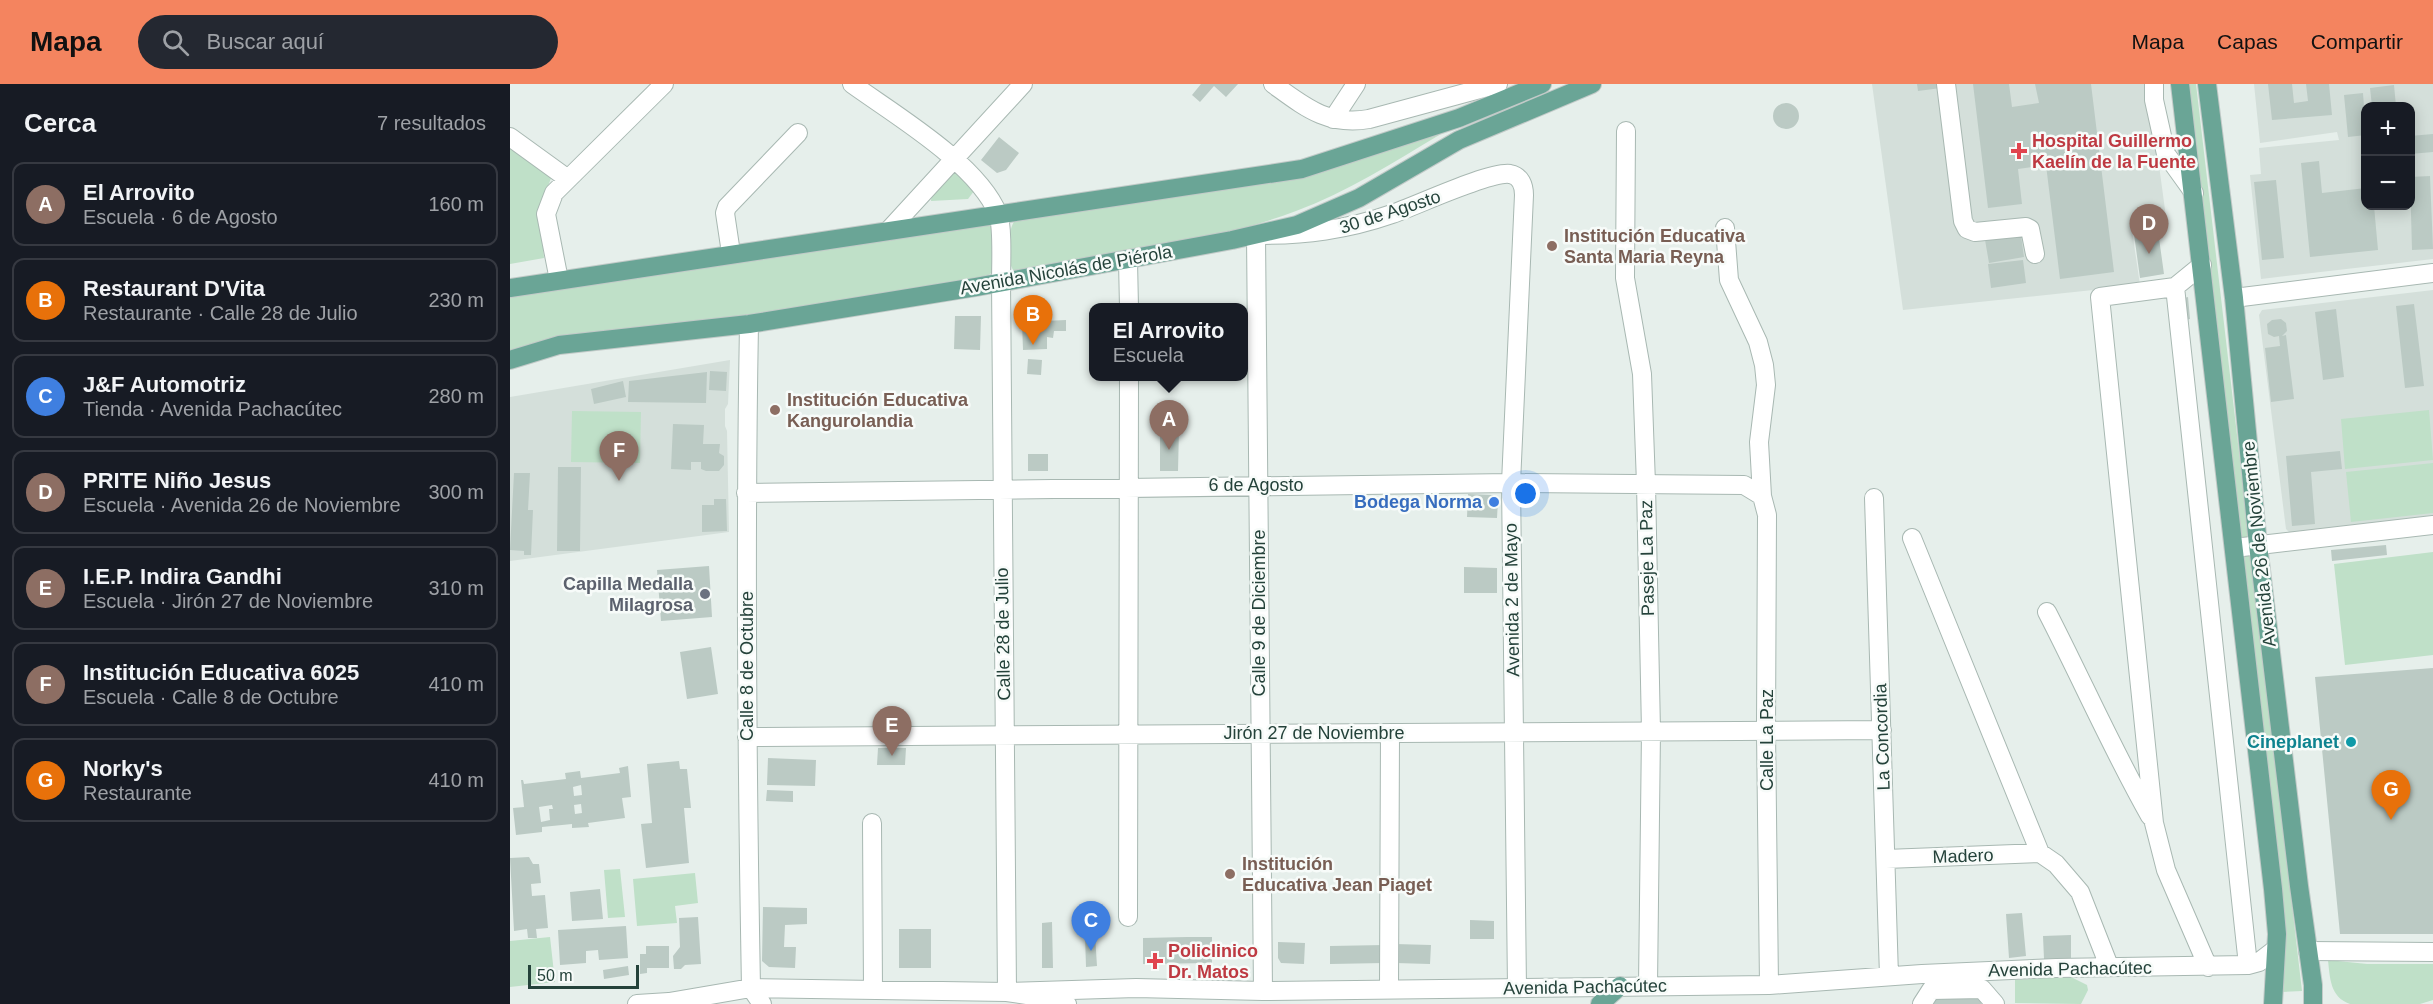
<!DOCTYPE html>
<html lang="es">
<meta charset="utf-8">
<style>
:root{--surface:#171b24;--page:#242831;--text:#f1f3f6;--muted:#9ea1a6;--line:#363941;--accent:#f4845f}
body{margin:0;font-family:Helvetica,sans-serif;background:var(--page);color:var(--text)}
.controls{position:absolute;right:18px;top:18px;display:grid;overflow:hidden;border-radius:12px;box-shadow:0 3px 15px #0003}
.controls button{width:54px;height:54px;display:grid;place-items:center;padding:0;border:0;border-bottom:2px solid var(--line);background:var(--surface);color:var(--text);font:30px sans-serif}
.scale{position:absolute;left:18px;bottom:15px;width:111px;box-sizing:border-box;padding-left:6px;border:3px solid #24423a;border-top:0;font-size:16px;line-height:21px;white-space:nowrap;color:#24423a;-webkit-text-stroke:4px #f7fbf9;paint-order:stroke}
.you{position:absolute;left:1016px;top:410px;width:21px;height:21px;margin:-15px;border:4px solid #fff;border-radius:50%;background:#1a73e8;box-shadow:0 0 0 9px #1a73e833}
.badge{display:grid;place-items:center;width:39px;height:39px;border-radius:50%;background:var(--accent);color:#fff;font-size:20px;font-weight:700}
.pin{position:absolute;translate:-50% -50px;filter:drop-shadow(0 2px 3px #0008)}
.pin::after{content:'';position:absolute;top:32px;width:21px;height:18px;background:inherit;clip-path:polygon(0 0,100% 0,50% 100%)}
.popup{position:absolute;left:579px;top:219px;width:159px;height:78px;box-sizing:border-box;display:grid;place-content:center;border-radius:12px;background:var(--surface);filter:drop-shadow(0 2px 4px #0005);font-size:20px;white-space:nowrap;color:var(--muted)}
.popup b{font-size:22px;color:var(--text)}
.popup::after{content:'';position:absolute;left:50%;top:100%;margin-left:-12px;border:12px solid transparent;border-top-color:var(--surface)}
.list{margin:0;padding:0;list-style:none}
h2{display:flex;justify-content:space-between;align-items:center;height:78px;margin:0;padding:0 24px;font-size:26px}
h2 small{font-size:20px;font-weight:400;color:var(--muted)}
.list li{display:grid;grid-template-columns:39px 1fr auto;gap:18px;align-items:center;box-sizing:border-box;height:84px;margin:0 12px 12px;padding:0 12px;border:2px solid var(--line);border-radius:12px}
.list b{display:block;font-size:22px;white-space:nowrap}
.list p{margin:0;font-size:20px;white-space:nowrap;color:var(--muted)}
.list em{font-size:20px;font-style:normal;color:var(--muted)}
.icon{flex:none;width:33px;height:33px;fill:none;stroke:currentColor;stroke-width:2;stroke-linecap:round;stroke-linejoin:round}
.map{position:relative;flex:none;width:1923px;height:920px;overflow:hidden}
header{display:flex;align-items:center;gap:36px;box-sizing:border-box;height:84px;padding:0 30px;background:var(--accent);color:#111}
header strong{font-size:28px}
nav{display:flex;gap:33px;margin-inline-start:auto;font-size:21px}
.search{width:420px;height:54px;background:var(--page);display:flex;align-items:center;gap:15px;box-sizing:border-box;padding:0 21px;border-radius:33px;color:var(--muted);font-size:22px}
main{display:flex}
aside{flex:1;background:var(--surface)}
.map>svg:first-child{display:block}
.built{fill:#d4dfda;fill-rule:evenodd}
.green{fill:#bfe0c8}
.building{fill:#bbcac4;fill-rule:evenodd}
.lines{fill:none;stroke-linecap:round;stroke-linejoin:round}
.minor-casing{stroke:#a8b8b2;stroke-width:20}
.major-casing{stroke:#c2cac8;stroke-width:20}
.minor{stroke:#fff;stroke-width:18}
.major{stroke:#6aa596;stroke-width:18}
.health-dot{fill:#e0444e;stroke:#f7fbf9;stroke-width:2}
.education-dot{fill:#8d6e63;stroke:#f7fbf9;stroke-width:2}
.shop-dot{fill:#3f7fe0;stroke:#f7fbf9;stroke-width:2}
.worship-dot{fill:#6b7280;stroke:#f7fbf9;stroke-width:2}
.culture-dot{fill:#0f9aa8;stroke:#f7fbf9;stroke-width:2}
.labels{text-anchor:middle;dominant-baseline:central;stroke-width:5;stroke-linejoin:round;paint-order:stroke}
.health-label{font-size:18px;font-weight:bold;fill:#be3a42;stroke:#f7fbf9;text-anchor:start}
.street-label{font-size:18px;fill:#24423a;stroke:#f7fbf9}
.education-label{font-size:18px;font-weight:bold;fill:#785e54;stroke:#f7fbf9;text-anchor:start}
.shop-label{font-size:18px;font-weight:bold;fill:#366cbe;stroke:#f7fbf9;text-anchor:end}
.worship-label{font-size:18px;font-weight:bold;fill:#5b616d;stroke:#f7fbf9;text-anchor:end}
.culture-label{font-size:18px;font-weight:bold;fill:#0d838f;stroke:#f7fbf9;text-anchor:end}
</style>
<header>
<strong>Mapa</strong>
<div class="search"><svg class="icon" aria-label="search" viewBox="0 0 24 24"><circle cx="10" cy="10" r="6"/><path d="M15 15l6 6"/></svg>Buscar aquí</div>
<nav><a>Mapa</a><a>Capas</a><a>Compartir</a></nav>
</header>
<main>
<aside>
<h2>Cerca<small>7 resultados</small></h2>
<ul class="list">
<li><span class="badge" style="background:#8d6e63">A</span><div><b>El Arrovito</b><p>Escuela · 6 de Agosto</p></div><em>160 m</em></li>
<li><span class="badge" style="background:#e8710a">B</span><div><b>Restaurant D'Vita</b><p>Restaurante · Calle 28 de Julio</p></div><em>230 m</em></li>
<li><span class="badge" style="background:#3f7fe0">C</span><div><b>J&amp;F Automotriz</b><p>Tienda · Avenida Pachacútec</p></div><em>280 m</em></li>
<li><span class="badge" style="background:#8d6e63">D</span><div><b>PRITE Niño Jesus</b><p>Escuela · Avenida 26 de Noviembre</p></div><em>300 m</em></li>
<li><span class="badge" style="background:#8d6e63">E</span><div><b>I.E.P. Indira Gandhi</b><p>Escuela · Jirón 27 de Noviembre</p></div><em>310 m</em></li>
<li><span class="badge" style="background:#8d6e63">F</span><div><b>Institución Educativa 6025</b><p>Escuela · Calle 8 de Octubre</p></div><em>410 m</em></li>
<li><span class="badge" style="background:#e8710a">G</span><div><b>Norky's</b><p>Restaurante</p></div><em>410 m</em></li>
</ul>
</aside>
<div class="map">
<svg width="1923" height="920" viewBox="0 0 1923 920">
<rect width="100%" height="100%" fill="#e6efeb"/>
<path class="built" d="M1362 0H1638L1656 133 1621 140 1630 201 1393 226Z
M1744 0H1923V175L1751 195 1740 91 1751 90 1749 64 1829 56 1827 48 1750 59ZM1856 22H1900V122H1856Z
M1923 206V431L1781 450 1776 445 1749 231 1752 226Z
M220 276 218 320 215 325V342L217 347 219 448 0 477V313Z"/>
<path class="green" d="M1679 0H1686L1792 907 1771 908Z
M931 50C884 78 837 108 786 127 696 161 598 171 504 187 496 178 497 144 506 135L849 73Z
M0 60 43 89 30 123 34 174 0 180Z
M443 89H452L464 107 458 115 421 117 422 107Z
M482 140 485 187 473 194 0 268V210Z
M1919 326 1923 376 1835 385 1831 335Z
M62 327 131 328 130 379 61 378Z
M1923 379V429L1841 438 1836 388Z
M1923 468V571L1835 581 1824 480Z
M110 785 115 833 98 834 94 786Z
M185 789 188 819 165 822 167 839 127 842 123 795Z
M40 853 45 898 0 903V857Z
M1818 876 1857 880H1923V916L1910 920H1840C1820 913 1820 894 1818 876Z
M1561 893 1577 901 1578 906 1571 920 1505 919V896Z"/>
<path class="building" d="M691 0H728L716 13 704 2 690 18 682 11Z
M1407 0H1430L1431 4 1408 7Z
M1463 0H1499L1502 23 1529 19 1525 0H1581L1604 188 1550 195 1536 81 1508 85 1512 120 1478 124Z
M1758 0H1782L1784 19 1798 17 1796 0H1819L1822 31 1762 36Z
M1884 1 1886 22H1862L1860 4Z
M1853 9 1856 51 1838 53 1834 11Z
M1263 32a13 13 0 1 1 26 0a13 13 0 1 1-26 0Z
M1923 50V68L1900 70V52Z
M489 53 509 69 496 86 487 89 471 76Z
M1809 77 1812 109 1856 104V122H1864L1868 166 1800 173 1791 79Z
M1920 92 1923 165 1902 166 1900 93Z
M1766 96 1774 174 1752 176 1744 98Z
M1510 144 1514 173 1479 179 1474 150Z
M1648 147 1654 190 1630 194 1624 150Z
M1513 176 1516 199 1481 204 1478 180Z
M1678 213 1680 235 1676 236 1674 214Z
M1904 220 1914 302 1895 304 1886 222Z
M1826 225 1834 293 1813 296 1805 228Z
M445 232H471L470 266 444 265Z
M1771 235 1776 239 1777 247 1772 252 1776 251 1784 315 1761 318 1755 264 1770 262 1769 252 1764 253 1758 250 1757 240 1762 236Z
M556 236V247H544L543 254 537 253V265L513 266 512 238Z
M518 275 532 276 531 291 517 290Z
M200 287 217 288 216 307 199 306Z
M197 288 196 319 118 318 119 297Z
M113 297 116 313 84 320 81 305Z
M163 340 194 341 193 360H210L209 369 214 372V381L209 387H196L191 385V378H181V386L161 385Z
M650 345H669L668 387H650Z
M1830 367 1832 385 1801 388 1805 440 1782 442 1776 372Z
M518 370H538V387H518Z
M48 383H71L70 467H47Z
M4 389H20L18 426H23L21 471H14V467L0 466Z
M958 410 983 411 988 416 987 434 957 433Z
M204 415H216L217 447 192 448V421H204Z
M1876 461 1877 471 1822 477 1821 466Z
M199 482 202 533 151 537 147 486Z
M954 483 987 484V509H954Z
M201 563 208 610 177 615 170 568Z
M1923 584V850H1830L1805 593Z
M368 664H396L395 681H367Z
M258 674 306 676 305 702 257 701Z
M169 677 170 685H177L181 724H174L179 779 136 784 131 740 142 739 137 680Z
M118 682 121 713 112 714 115 734 78 739 79 743 62 744V740L32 743V748L6 751 3 724 14 723 11 696H13L14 700 56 695 55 689 70 687 71 694 110 689 109 684ZM71 701 72 711 64 712 63 703ZM71 720 72 729 65 730 64 721ZM42 721 43 725H39L40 736 31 738 29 723Z
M257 706 283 707V718L256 717Z
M19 773 23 780H29L31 799 21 800 22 812 35 811 38 844 26 845 27 854H18L17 845 4 847 0 774Z
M90 805 93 835 62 837 60 808Z
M253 823 297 824V840L275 841 274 863H286L285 884 259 883 252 877Z
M1512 829 1516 872 1499 874 1496 830Z
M188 833 191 880 175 881 171 885H164L163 872 170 863 169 834Z
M960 836 984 837V855H960Z
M542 838 543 884H532V839Z
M116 842 118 874 89 876 88 866 76 867V879L50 881 48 846Z
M389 845H421V884H389Z
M585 851 587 882 576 883 575 852Z
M1561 851V874L1534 875 1533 852Z
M677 853H702V879L633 880V854Z
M768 858 795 859 794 880 771 879 768 874Z
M885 860 921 861 920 880 885 879Z
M874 861V879L820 880V862Z
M136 862H159V884H137V889L130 890V870H136Z
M118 882 119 891 94 895 93 886Z
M1470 911 1471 920H1424V912Z"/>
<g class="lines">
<defs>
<path id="minor" d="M342 0C385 31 468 80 488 130 493 142 491 183 491 198L497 908 549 916 557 920
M763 0C795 23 817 42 859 35L988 0
M1436 0 1453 137 1457 145 1465 148 1516 143 1520 145 1525 170
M1644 0V16L1656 70 1684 109
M823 35 846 0
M1116 47 1115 194 1132 290 1136 400 1141 647 1138 902
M0 53 58 95
M1215 144 1219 196 1248 258 1254 281 1256 301 1249 358 1252 412 1257 431 1256 646 1259 901
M378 147 513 0
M221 169 215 129 217 123 288 49
M618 176 619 224
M1692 181 1665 203 1590 213 1644 739 1656 786 1698 883
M49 196 36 130 44 109 154 0
M1665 203 1738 881
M1724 214 1923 189
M239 240C235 461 237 683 241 904L252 920
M236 409 1001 399 1234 401 1252 412
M1364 414 1379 892
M1402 454 1530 769 1546 780 1570 808 1599 882
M1724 464 1923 441
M1537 528C1572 596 1602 665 1640 732
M237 653 1372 646
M362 739 363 906
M1376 775 1530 769
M618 833 619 292
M1798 867 1923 868
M879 906 880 649
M753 907 746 151C795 151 836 146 882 130 906 122 980 87 1000 90 1011 92 1014 102 1014 111L1001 399 1007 904
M127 920 159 918 241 904 497 908 626 904 753 907 1259 901 1412 890 1546 884 1738 881 1749 878 1766 865
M1412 920 1421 906 1472 905 1485 920"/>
<path id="major" d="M1670 0 1763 805 1767 850 1763 920
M1697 0 1724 214 1748 461 1789 802 1803 901V920
M0 204 792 85 949 34 1032 0
M0 276 49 261 239 240 466 203 722 156 787 141 849 114 949 56 1082 0
M1090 920 1110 902"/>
</defs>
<use href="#minor" class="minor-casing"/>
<use href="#major" class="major-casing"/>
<use href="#minor" class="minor"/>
<use href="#major" class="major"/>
</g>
<g class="health-dot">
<path d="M1506 58h6v6h6v6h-6v6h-6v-6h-6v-6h6z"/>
<path d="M642 868h6v6h6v6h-6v6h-6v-6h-6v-6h6z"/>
</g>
<g class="education-dot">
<circle cx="1042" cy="162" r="6"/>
<circle cx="265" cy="326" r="6"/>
<circle cx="720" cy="790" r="6"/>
</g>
<circle class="shop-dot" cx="984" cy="418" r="6"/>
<circle class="worship-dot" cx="195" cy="510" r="6"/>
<circle class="culture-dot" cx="1841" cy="658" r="6"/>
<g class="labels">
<g class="health-label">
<text x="1522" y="57">Hospital Guillermo<tspan x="1522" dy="21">Kaelín de la Fuente</tspan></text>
<text x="658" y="867">Policlinico<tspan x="658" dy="21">Dr. Matos</tspan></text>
</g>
<g class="street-label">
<text transform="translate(880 128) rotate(-18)">30 de Agosto</text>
<text transform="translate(556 186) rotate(-10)">Avenida Nicolás de Piérola</text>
<text x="746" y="401">6 de Agosto</text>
<text transform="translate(1749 460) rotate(-96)">Avenida 26 de Noviembre</text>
<text transform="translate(1137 474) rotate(-91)">Paseje La Paz</text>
<text transform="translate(1002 516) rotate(-91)">Avenida 2 de Mayo</text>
<text transform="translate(749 529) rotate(-90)">Calle 9 de Diciembre</text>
<text transform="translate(493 550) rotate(-91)">Calle 28 de Julio</text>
<text transform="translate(237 582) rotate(-90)">Calle 8 de Octubre</text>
<text x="804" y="649">Jirón 27 de Noviembre</text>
<text transform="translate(1372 653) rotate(-92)">La Concordia</text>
<text transform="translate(1257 656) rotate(-90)">Calle La Paz</text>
<text transform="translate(1453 772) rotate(-2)">Madero</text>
<text transform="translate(1560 885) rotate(-1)">Avenida Pachacútec</text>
<text transform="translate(1075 903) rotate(-1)">Avenida Pachacútec</text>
</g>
<g class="education-label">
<text x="1054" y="152">Institución Educativa<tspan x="1054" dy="21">Santa Maria Reyna</tspan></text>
<text x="277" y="316">Institución Educativa<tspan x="277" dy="21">Kangurolandia</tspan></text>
<text x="732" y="780">Institución<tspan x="732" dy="21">Educativa Jean Piaget</tspan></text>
</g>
<g class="shop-label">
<text x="972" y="418">Bodega Norma</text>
</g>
<g class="worship-label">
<text x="183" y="500">Capilla Medalla<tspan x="183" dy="21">Milagrosa</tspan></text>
</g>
<g class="culture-label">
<text x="1829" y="658">Cineplanet</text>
</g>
</g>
</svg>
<div class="controls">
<button>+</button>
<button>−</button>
</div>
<div class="scale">50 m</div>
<div class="you"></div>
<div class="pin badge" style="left:659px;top:366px;background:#8d6e63">A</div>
<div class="popup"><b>El Arrovito</b>Escuela</div>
<div class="pin badge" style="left:523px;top:261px;background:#e8710a">B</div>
<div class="pin badge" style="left:581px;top:867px;background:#3f7fe0">C</div>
<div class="pin badge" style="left:1639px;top:170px;background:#8d6e63">D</div>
<div class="pin badge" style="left:382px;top:672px;background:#8d6e63">E</div>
<div class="pin badge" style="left:109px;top:397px;background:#8d6e63">F</div>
<div class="pin badge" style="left:1881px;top:736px;background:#e8710a">G</div>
</div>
</main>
